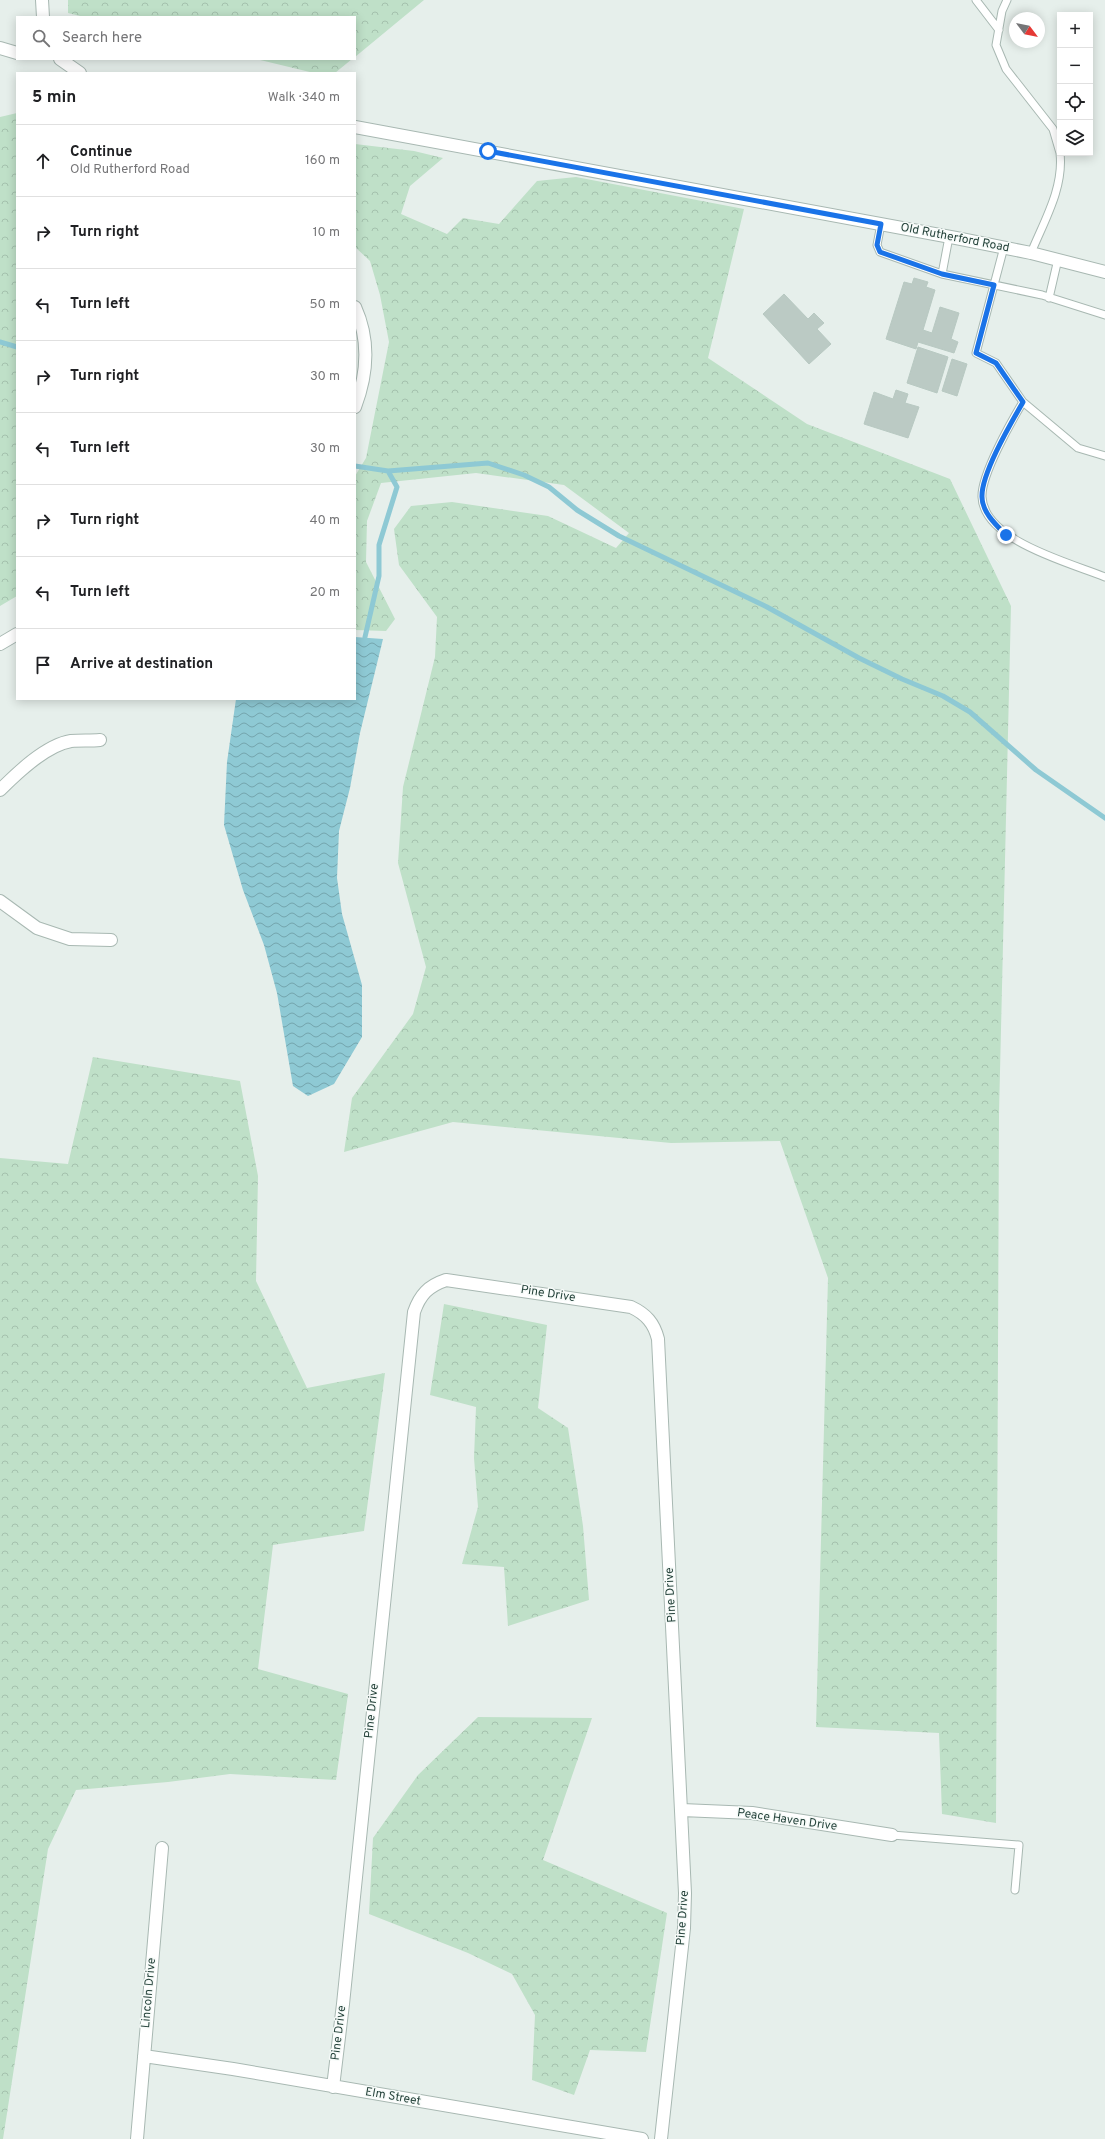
<!DOCTYPE html>
<meta charset="utf-8">
<style>
:root{--surface:#fff;--page:#f6f6f6;--text:#202124;--muted:#757577;--line:#e0e0e0}
body{margin:0;font-family:Overpass,sans-serif;background:var(--page);color:var(--text)}
.controls{position:absolute;right:12px;top:12px;display:grid;overflow:hidden;border-radius:0px;box-shadow:0 2px 10px #0003}
.controls button{width:36px;height:36px;display:grid;place-items:center;padding:0;border:0;border-bottom:1px solid var(--line);background:var(--surface);color:var(--text);font:20px sans-serif}
.compass{position:absolute;left:1009px;top:12px;width:36px;height:36px;border-radius:50%;background:var(--surface);box-shadow:0 2px 10px #0003;rotate:122deg}
.stop{position:absolute;width:12px;height:12px;margin:-9px;border:3px solid #1a73e8;border-radius:50%;background:#fff}
.stop.end{background:#1a73e8;border-color:#fff;box-shadow:0 1px 4px #0008}
.list{margin:0;padding:0;list-style:none}
h2{display:flex;justify-content:space-between;align-items:center;height:52px;margin:0;padding:0 16px;font-size:17px}
h2 small{font-size:13px;font-weight:400;color:var(--muted)}
.list li{display:grid;grid-template-columns:26px 1fr auto;gap:12px;align-items:center;box-sizing:border-box;height:72px;padding:0 16px;border-top:1px solid var(--line)}
.list b{display:block;font-size:15px;white-space:nowrap}
.list p{margin:0;font-size:13px;white-space:nowrap;color:var(--muted)}
.list em{font-size:13px;font-style:normal;color:var(--muted)}
.icon{flex:none;width:22px;height:22px;fill:none;stroke:currentColor;stroke-width:2;stroke-linecap:round;stroke-linejoin:round}
.map{position:relative;flex:none;width:1105px;height:2139px;overflow:hidden}
.search{position:absolute;background:var(--surface);box-shadow:0 2px 10px #0003;left:16px;top:16px;width:340px;height:44px;display:flex;align-items:center;gap:10px;box-sizing:border-box;padding:0 14px;border-radius:0px;color:var(--muted);font-size:15px}
.panel{position:absolute;background:var(--surface);box-shadow:0 2px 10px #0003;left:16px;top:72px;width:340px;height:628px;border-radius:0px}
.map>svg:first-child{display:block}
.forest{fill:url(#forest-crowns)}
.water{fill:url(#water-waves)}
.lines{fill:none;stroke-linecap:round;stroke-linejoin:round}
.stream{stroke:#8ec9d4;stroke-width:5}
.building{fill:#bbcac4;stroke:#b8c9c2}
.service-casing{stroke:#a8b8b2;stroke-width:9}
.minor-casing{stroke:#a8b8b2;stroke-width:14}
.tertiary-casing{stroke:#a8b8b2;stroke-width:14}
.service{stroke:#fff;stroke-width:7}
.minor{stroke:#fff;stroke-width:12}
.tertiary{stroke:#fff;stroke-width:12}
.route{stroke:#1a73e8;stroke-width:5}
.labels{text-anchor:middle;dominant-baseline:central;stroke-width:3;stroke-linejoin:round;paint-order:stroke}
.street-label{font-size:12px;fill:#24423a;stroke:#f7fbf9}
</style>
<div class="map">
<svg width="1105" height="2139" viewBox="0 0 1105 2139">
<defs>
<pattern id="forest-crowns" width="20" height="18" patternUnits="userSpaceOnUse"><rect width="20" height="18" fill="#bfe0c8"/><path d="M2 6a3 3 0 1 1 6 0M12 15a3 3 0 1 1 6 0" fill="none" stroke="#a4c1ad"/></pattern>
<pattern id="water-waves" width="16" height="10" patternUnits="userSpaceOnUse"><rect width="16" height="10" fill="#8ec9d4"/><path d="M0 5q4-4 8 0t8 0" fill="none" stroke="#74a5ad"/></pattern>
</defs>
<rect width="100%" height="100%" fill="#e6efeb"/>
<path class="forest" d="M68 0H424L355 57V17H84L68 13Z
M256 59H352L335 73H314Z
M17 113V596L0 606V117Z
M355 144 414 151 443 158 410 186 401 214 447 234 463 218 499 224 537 181 576 177 744 209 708 358 807 424 950 479 1011 606 999 1114 996 1823 942 1814 939 1733 816 1727 828 1278 780 1141 671 1143 453 1122 344 1152 352 1098 413 1014 426 967 398 863 403 787 435 657 437 617 399 565 394 529 411 506 452 502 548 516 616 548 629 533 564 485 476 473 381 483 367 521 366 562 395 619 386 631 355 630V476L366 458 389 342 380 295 370 261 355 247Z
M93 1057 240 1081 258 1176 256 1281 307 1388 385 1373 364 1531 273 1545 258 1669 348 1694 336 1780 230 1774 168 1782 76 1790 48 1849 3 2139H0V1158L68 1164Z
M444 1304 547 1325 538 1408 568 1428 583 1526 589 1600 508 1626 504 1567 462 1564 478 1507 474 1458 476 1407 430 1395Z
M478 1717 592 1718 543 1860 667 1913 646 2052 590 2050 574 2095 532 2080 535 2015 512 1974 468 1953 369 1914 373 1838 418 1775Z"/>
<path class="water" d="M355 637 383 639 360 733 350 788 339 831 337 878 342 914 362 985V1037L334 1084 308 1096 293 1086 277 993 264 945 243 890 224 825 227 762 236 699H355Z"/>
<g class="lines">
<path class="stream" d="M0 342 17 347
M355 466 388 471 488 463 524 475 549 487 577 510 619 536 767 607 859 658 902 679 943 696 970 712 1036 770 1105 818
M365 637 379 576V545L397 487 388 471"/>
</g>
<path class="building" d="M914 278 928 282 926 287 935 290 923 330 932 333 940 307 959 313 951 339 958 342 954 353 918 342 916 349 886 339 904 282 912 284Z
M784 294 808 319 814 313 824 323 817 329 831 344 809 364 763 314Z
M918 347 948 357 937 393 907 383Z
M952 359 967 364 957 396 942 391Z
M896 390 908 394 905 403 919 407 908 438 864 424 874 392 893 399Z"/>
<g class="lines">
<defs>
<path id="service" d="M976 0 999 30
M1007 0 1002 11 996 45 1006 69 1053 129 1060 153
M881 224 877 245 880 252 942 274
M949 237 942 274 1042 295 1105 315
M1004 247 976 353 996 363 1023 402 1078 448 1105 456
M1031 253C1044 221 1064 188 1060 153
M1049 298 1058 259
M1023 402C1011 422 981 475 982 497 984 541 1071 563 1105 577
M892 1835 1019 1845 1015 1890"/>
<path id="minor" d="M0 48 17 53
M355 307C370 340 368 373 355 407
M0 644 17 634
M0 790C17 773 46 745 71 741 81 740 90 741 100 740
M0 901 37 928 70 939 111 940
M682 1810 752 1813 892 1835
M144 2056 233 2069 642 2139
M333 2087 343 2004 414 1312C420 1295 428 1286 446 1280L631 1307C646 1314 654 1323 658 1339L685 1893 684 1928 661 2139
M137 2139 162 1848"/>
<path id="tertiary" d="M42 0 43 17
M60 59 80 73
M355 127 956 238 1031 253 1105 272"/>
</defs>
<use href="#service" class="service-casing"/>
<use href="#minor" class="minor-casing"/>
<use href="#tertiary" class="tertiary-casing"/>
<use href="#service" class="service"/>
<use href="#minor" class="minor"/>
<use href="#tertiary" class="tertiary"/>
</g>
<g class="lines">
<path class="route" d="M488 151 881 224 877 245 880 252 942 274 994 285 976 353 996 363 1023 402C1011 423 981 474 982 497 982 512 996 525 1006 535"/>
</g>
<g class="labels">
<g class="street-label">
<text transform="translate(955 238) rotate(11)">Old Rutherford Road</text>
<text transform="translate(548 1294) rotate(9)">Pine Drive</text>
<text transform="translate(671 1595) rotate(-93)">Pine Drive</text>
<text transform="translate(372 1711) rotate(-84)">Pine Drive</text>
<text transform="translate(787 1820) rotate(8)">Peace Haven Drive</text>
<text transform="translate(683 1918) rotate(-86)">Pine Drive</text>
<text transform="translate(149 1993) rotate(-85)">Lincoln Drive</text>
<text transform="translate(339 2033) rotate(-83)">Pine Drive</text>
<text transform="translate(393 2097) rotate(10)">Elm Street</text>
</g>
</g>
</svg>
<div class="controls">
<button>+</button>
<button>−</button>
<button><svg class="icon" aria-label="locate" viewBox="0 0 24 24"><circle cx="12" cy="12" r="6"/><path d="M12 2v4M12 18v4M2 12h4M18 12h4"/></svg></button>
<button><svg class="icon" aria-label="layers" viewBox="0 0 24 24"><path d="M12 4l9 5-9 5-9-5zM3 14l9 5 9-5"/></svg></button>
</div>
<svg class="compass" viewBox="-18 -18 36 36"><path d="M0-13l5 13h-10z" fill="#e53935"/><path d="M0 13l5-13h-10z" fill="#757577"/></svg>
<div class="stop" style="left:488px;top:151px"></div>
<div class="stop end" style="left:1006px;top:535px"></div>
<div class="search"><svg class="icon" aria-label="search" viewBox="0 0 24 24"><circle cx="10" cy="10" r="6"/><path d="M15 15l6 6"/></svg>Search here</div>
<section class="panel">
<h2>5 min<small>Walk · 340 m</small></h2>
<ul class="list">
<li><svg class="icon" aria-label="ahead" viewBox="0 0 24 24"><path d="M12 20V5M6 11l6-6 6 6"/></svg><div><b>Continue</b><p>Old Rutherford Road</p></div><em>160 m</em></li>
<li><svg class="icon" aria-label="right" viewBox="0 0 24 24"><path d="M7 20v-9h11M14 6l5 5-5 5"/></svg><div><b>Turn right</b></div><em>10 m</em></li>
<li><svg class="icon" aria-label="left" viewBox="0 0 24 24"><path d="M17 20v-9H6M10 6l-5 5 5 5"/></svg><div><b>Turn left</b></div><em>50 m</em></li>
<li><svg class="icon" aria-label="right" viewBox="0 0 24 24"><path d="M7 20v-9h11M14 6l5 5-5 5"/></svg><div><b>Turn right</b></div><em>30 m</em></li>
<li><svg class="icon" aria-label="left" viewBox="0 0 24 24"><path d="M17 20v-9H6M10 6l-5 5 5 5"/></svg><div><b>Turn left</b></div><em>30 m</em></li>
<li><svg class="icon" aria-label="right" viewBox="0 0 24 24"><path d="M7 20v-9h11M14 6l5 5-5 5"/></svg><div><b>Turn right</b></div><em>40 m</em></li>
<li><svg class="icon" aria-label="left" viewBox="0 0 24 24"><path d="M17 20v-9H6M10 6l-5 5 5 5"/></svg><div><b>Turn left</b></div><em>20 m</em></li>
<li><svg class="icon" aria-label="arrive" viewBox="0 0 24 24"><path d="M6 21V4h12l-3 4 3 4H6"/></svg><div><b>Arrive at destination</b></div></li>
</ul>
</section>
</div>
